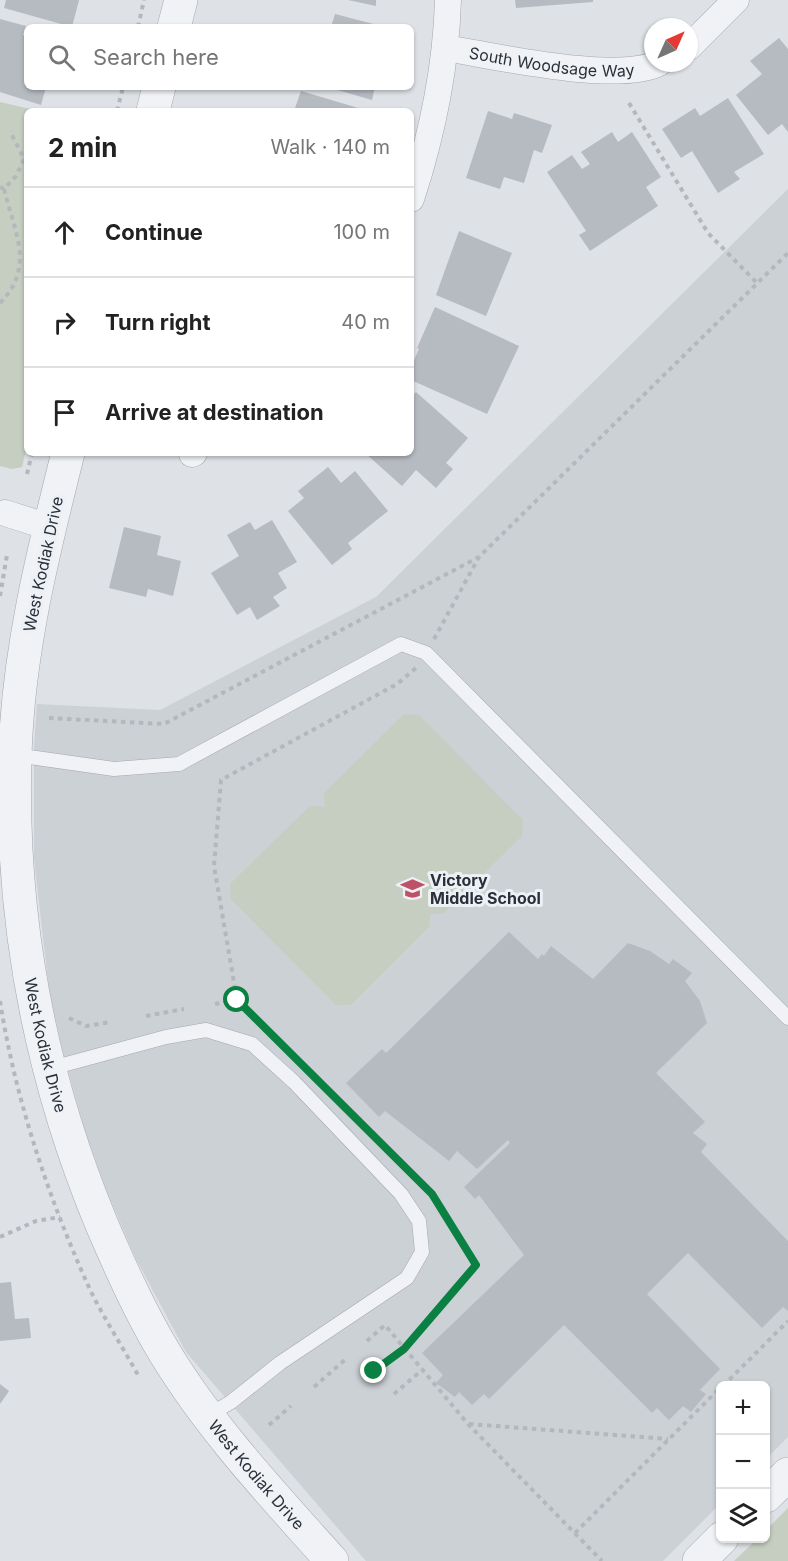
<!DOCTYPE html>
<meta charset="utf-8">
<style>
:root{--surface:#fff;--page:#f6f6f6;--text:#222;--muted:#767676;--line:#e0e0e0}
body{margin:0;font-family:Inter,sans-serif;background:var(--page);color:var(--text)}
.controls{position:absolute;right:18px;bottom:18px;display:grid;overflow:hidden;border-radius:9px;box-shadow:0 2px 4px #0004}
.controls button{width:54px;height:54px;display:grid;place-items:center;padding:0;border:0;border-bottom:2px solid var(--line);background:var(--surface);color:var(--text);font:30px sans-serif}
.compass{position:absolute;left:644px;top:18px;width:54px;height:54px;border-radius:50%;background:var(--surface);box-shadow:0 2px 4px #0004;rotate:45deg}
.stop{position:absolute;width:18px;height:18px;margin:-14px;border:4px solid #0b8043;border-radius:50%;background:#fff}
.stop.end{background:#0b8043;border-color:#fff;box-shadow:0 2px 6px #0008}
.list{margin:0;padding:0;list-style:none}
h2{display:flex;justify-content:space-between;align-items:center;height:78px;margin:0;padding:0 24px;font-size:26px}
h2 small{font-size:20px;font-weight:400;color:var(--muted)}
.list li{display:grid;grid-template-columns:39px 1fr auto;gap:18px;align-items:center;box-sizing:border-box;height:90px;padding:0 24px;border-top:2px solid var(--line)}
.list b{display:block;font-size:22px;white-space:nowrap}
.list em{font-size:20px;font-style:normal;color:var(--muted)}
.icon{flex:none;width:33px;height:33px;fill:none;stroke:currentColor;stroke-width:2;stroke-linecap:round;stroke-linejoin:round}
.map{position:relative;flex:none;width:788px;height:1561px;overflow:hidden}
.search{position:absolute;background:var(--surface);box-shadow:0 2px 4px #0004;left:24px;top:24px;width:390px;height:66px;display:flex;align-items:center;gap:15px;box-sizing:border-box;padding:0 21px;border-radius:9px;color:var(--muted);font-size:22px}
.panel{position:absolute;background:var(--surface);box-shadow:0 2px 4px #0004;left:24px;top:108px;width:390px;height:348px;border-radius:9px}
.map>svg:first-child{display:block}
.built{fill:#ccd1d6}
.green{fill:#c5cec0}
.building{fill:#b6bbc2}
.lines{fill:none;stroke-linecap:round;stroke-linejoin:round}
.service-casing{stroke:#a4a8af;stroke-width:15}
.minor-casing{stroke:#a4a8af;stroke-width:27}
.tertiary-casing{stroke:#a4a8af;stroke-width:34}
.path{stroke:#b4b8bd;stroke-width:4;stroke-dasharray:4.5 4.5;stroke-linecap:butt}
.service{stroke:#f0f2f5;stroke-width:14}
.minor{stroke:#f0f2f5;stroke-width:26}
.tertiary{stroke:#f0f2f5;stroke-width:33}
.route{stroke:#0b8043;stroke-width:8}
.labels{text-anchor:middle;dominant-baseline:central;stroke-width:6;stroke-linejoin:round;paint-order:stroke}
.street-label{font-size:16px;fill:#29303a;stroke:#edf0f4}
.poi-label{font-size:16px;font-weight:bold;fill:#29303a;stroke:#edf0f4;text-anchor:start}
</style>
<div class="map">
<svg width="788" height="1561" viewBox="0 0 788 1561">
<rect width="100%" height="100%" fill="#dee1e6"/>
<path class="built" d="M788 189V1437L766 1459V1386H720V1504L663 1561H366L186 1352 136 1259 107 1192 85 1131 63 1053 49 990 34 858V746L37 704 160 710 376 597Z"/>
<path class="green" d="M0 102 39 111H27V446L22 467 12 469 0 466Z
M404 714 419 715 523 820 522 836 444 913 430 914 429 927 351 1005H336L231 899 230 884 310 806 325 807 324 793Z
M788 1508V1561H734L757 1539 766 1538V1530Z"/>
<path class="building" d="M6 0H79L72 27 4 8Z
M348 0H376V6Z
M515 0H593V2L516 8Z
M335 14 381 26V27H331Z
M0 19 26 26 23 35 27 36V87H46L41 105 0 92Z
M779 38 788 49V132L782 124 768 135 736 95 762 74 750 61Z
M327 87H375L372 100Z
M301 91 365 110V111H294Z
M728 98 764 154 734 172 740 179 718 193 692 151 681 158 662 129 695 108 700 116Z
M488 111 512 119 514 113 552 125 542 153 534 150 524 183 504 177 500 189 466 178Z
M612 132 618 142 632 132 661 177 646 187 658 206 590 251 579 235 586 231 547 172 572 155 582 169 590 164 581 152Z
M459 231 512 253 486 316 436 295Z
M435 307 519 346 487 414 411 380V367L419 349 417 348Z
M416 392 468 438 446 463 453 469 436 488 416 470 402 486 365 453H411V398Z
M328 467 341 483 355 471 388 511 348 543 352 549 332 565 288 511 304 498 298 491Z
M272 520 297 562 278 573 287 588 273 597 280 606 257 620 250 607 237 615 211 573 239 556 227 535 250 522 255 530Z
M124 527 161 536 157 555 181 561 173 596 148 589 146 597 109 588Z
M509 932 538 959 542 954 544 956 551 946 593 979 628 943 650 951 669 964 673 959 692 973 685 981 700 1001 707 1023 656 1073 705 1122 693 1133 707 1144 701 1152 788 1241V1311L783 1307 762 1328 688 1253 647 1294 720 1369 700 1390 706 1394 691 1412 683 1406 669 1420 657 1408 652 1413 564 1325 489 1399 484 1394 472 1405 459 1392 455 1397 436 1383 443 1375 422 1353 524 1255 479 1195 475 1199 464 1187 510 1143 508 1140 477 1169 457 1151 449 1161 385 1111 379 1117 346 1083 382 1049 386 1053Z
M11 1282 15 1319 29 1318 31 1338 0 1341V1283Z
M0 1384 9 1391 0 1404Z"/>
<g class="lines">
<defs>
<path id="service" d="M15 755 114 769 179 764 401 644 426 653 788 1018
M48 1069 166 1037 206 1030 252 1044 294 1082 401 1194 419 1221 422 1252 407 1278 280 1363 231 1402 207 1416"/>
<g id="minor">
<path d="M689 47 736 0"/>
<path id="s1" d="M445 48C495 56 616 84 659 63"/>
<path d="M411 199C432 135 446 67 448 0"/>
<path d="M192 454 194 453"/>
<path d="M5 513 49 527"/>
</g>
<g id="tertiary">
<path d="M174 27 181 0"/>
<path d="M153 111 159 87"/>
<path id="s2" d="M68 453C43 552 18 653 15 755 10 917 40 1076 102 1225 121 1269 141 1314 166 1355 212 1430 273 1495 332 1561"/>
<path d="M766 1496 788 1474"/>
<path d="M699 1561 722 1538"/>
</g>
</defs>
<use href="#service" class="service-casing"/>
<use href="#minor" class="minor-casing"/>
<use href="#tertiary" class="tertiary-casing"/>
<path class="path" d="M138 27 144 0
M629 103 708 233 757 283
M117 111 123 87
M0 187 4 189 16 176 24 159 10 131
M0 303C36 267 14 231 4 189
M27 474 32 453
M0 596 7 555
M434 639 479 557 788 253
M49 718 164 724 479 557
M0 1001C15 1097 47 1194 87 1283 101 1314 121 1344 138 1375
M215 1004 237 1000
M146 1016 184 1009
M69 1018 86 1026 111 1022
M268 1030 237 1000 214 866 221 780 397 684 416 668
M0 1237 36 1221 60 1217
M367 1341 385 1325 468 1424 602 1561
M374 1371 404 1349 476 1265 432 1193 378 1139
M723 1386 788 1321
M314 1387 347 1358
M394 1394 422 1370
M469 1424 668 1439
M269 1425 291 1406
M575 1533 720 1388"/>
<use href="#service" class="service"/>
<use href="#minor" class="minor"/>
<use href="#tertiary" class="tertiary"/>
</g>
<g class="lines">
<path class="route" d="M237 1000 432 1194 476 1265 404 1349 374 1371"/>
</g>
<defs>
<symbol id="school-bare" viewBox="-9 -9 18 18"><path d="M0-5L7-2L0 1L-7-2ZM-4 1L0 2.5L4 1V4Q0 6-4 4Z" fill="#bd5167" stroke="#edf0f4" stroke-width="2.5" paint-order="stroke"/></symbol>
</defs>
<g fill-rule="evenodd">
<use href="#school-bare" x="396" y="872" width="33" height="33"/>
</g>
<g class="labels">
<g class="street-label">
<text stroke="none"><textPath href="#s1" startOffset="108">South Woodsage Way</textPath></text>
<text transform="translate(43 564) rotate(-78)">West Kodiak Drive</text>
<text stroke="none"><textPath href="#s2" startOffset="600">West Kodiak Drive</textPath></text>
<text stroke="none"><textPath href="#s2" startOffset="1084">West Kodiak Drive</textPath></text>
</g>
<g class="poi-label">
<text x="430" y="880">Victory<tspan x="430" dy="18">Middle School</tspan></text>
</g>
</g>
</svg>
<div class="controls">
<button>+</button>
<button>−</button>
<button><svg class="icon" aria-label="layers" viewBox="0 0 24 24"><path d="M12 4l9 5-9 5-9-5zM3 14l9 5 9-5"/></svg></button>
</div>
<svg class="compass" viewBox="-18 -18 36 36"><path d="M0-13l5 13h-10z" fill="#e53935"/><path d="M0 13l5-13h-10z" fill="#767676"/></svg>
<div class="stop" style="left:237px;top:1000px"></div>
<div class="stop end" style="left:374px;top:1371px"></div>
<div class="search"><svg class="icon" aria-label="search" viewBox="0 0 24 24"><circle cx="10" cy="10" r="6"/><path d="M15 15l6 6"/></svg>Search here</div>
<section class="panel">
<h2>2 min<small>Walk · 140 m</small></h2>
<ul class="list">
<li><svg class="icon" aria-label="ahead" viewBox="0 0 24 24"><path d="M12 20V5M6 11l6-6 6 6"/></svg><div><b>Continue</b></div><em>100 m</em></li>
<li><svg class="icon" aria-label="right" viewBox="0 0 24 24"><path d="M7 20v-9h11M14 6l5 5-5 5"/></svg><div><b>Turn right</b></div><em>40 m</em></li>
<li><svg class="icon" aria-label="arrive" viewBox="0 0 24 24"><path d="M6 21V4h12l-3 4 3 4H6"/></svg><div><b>Arrive at destination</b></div></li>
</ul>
</section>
</div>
